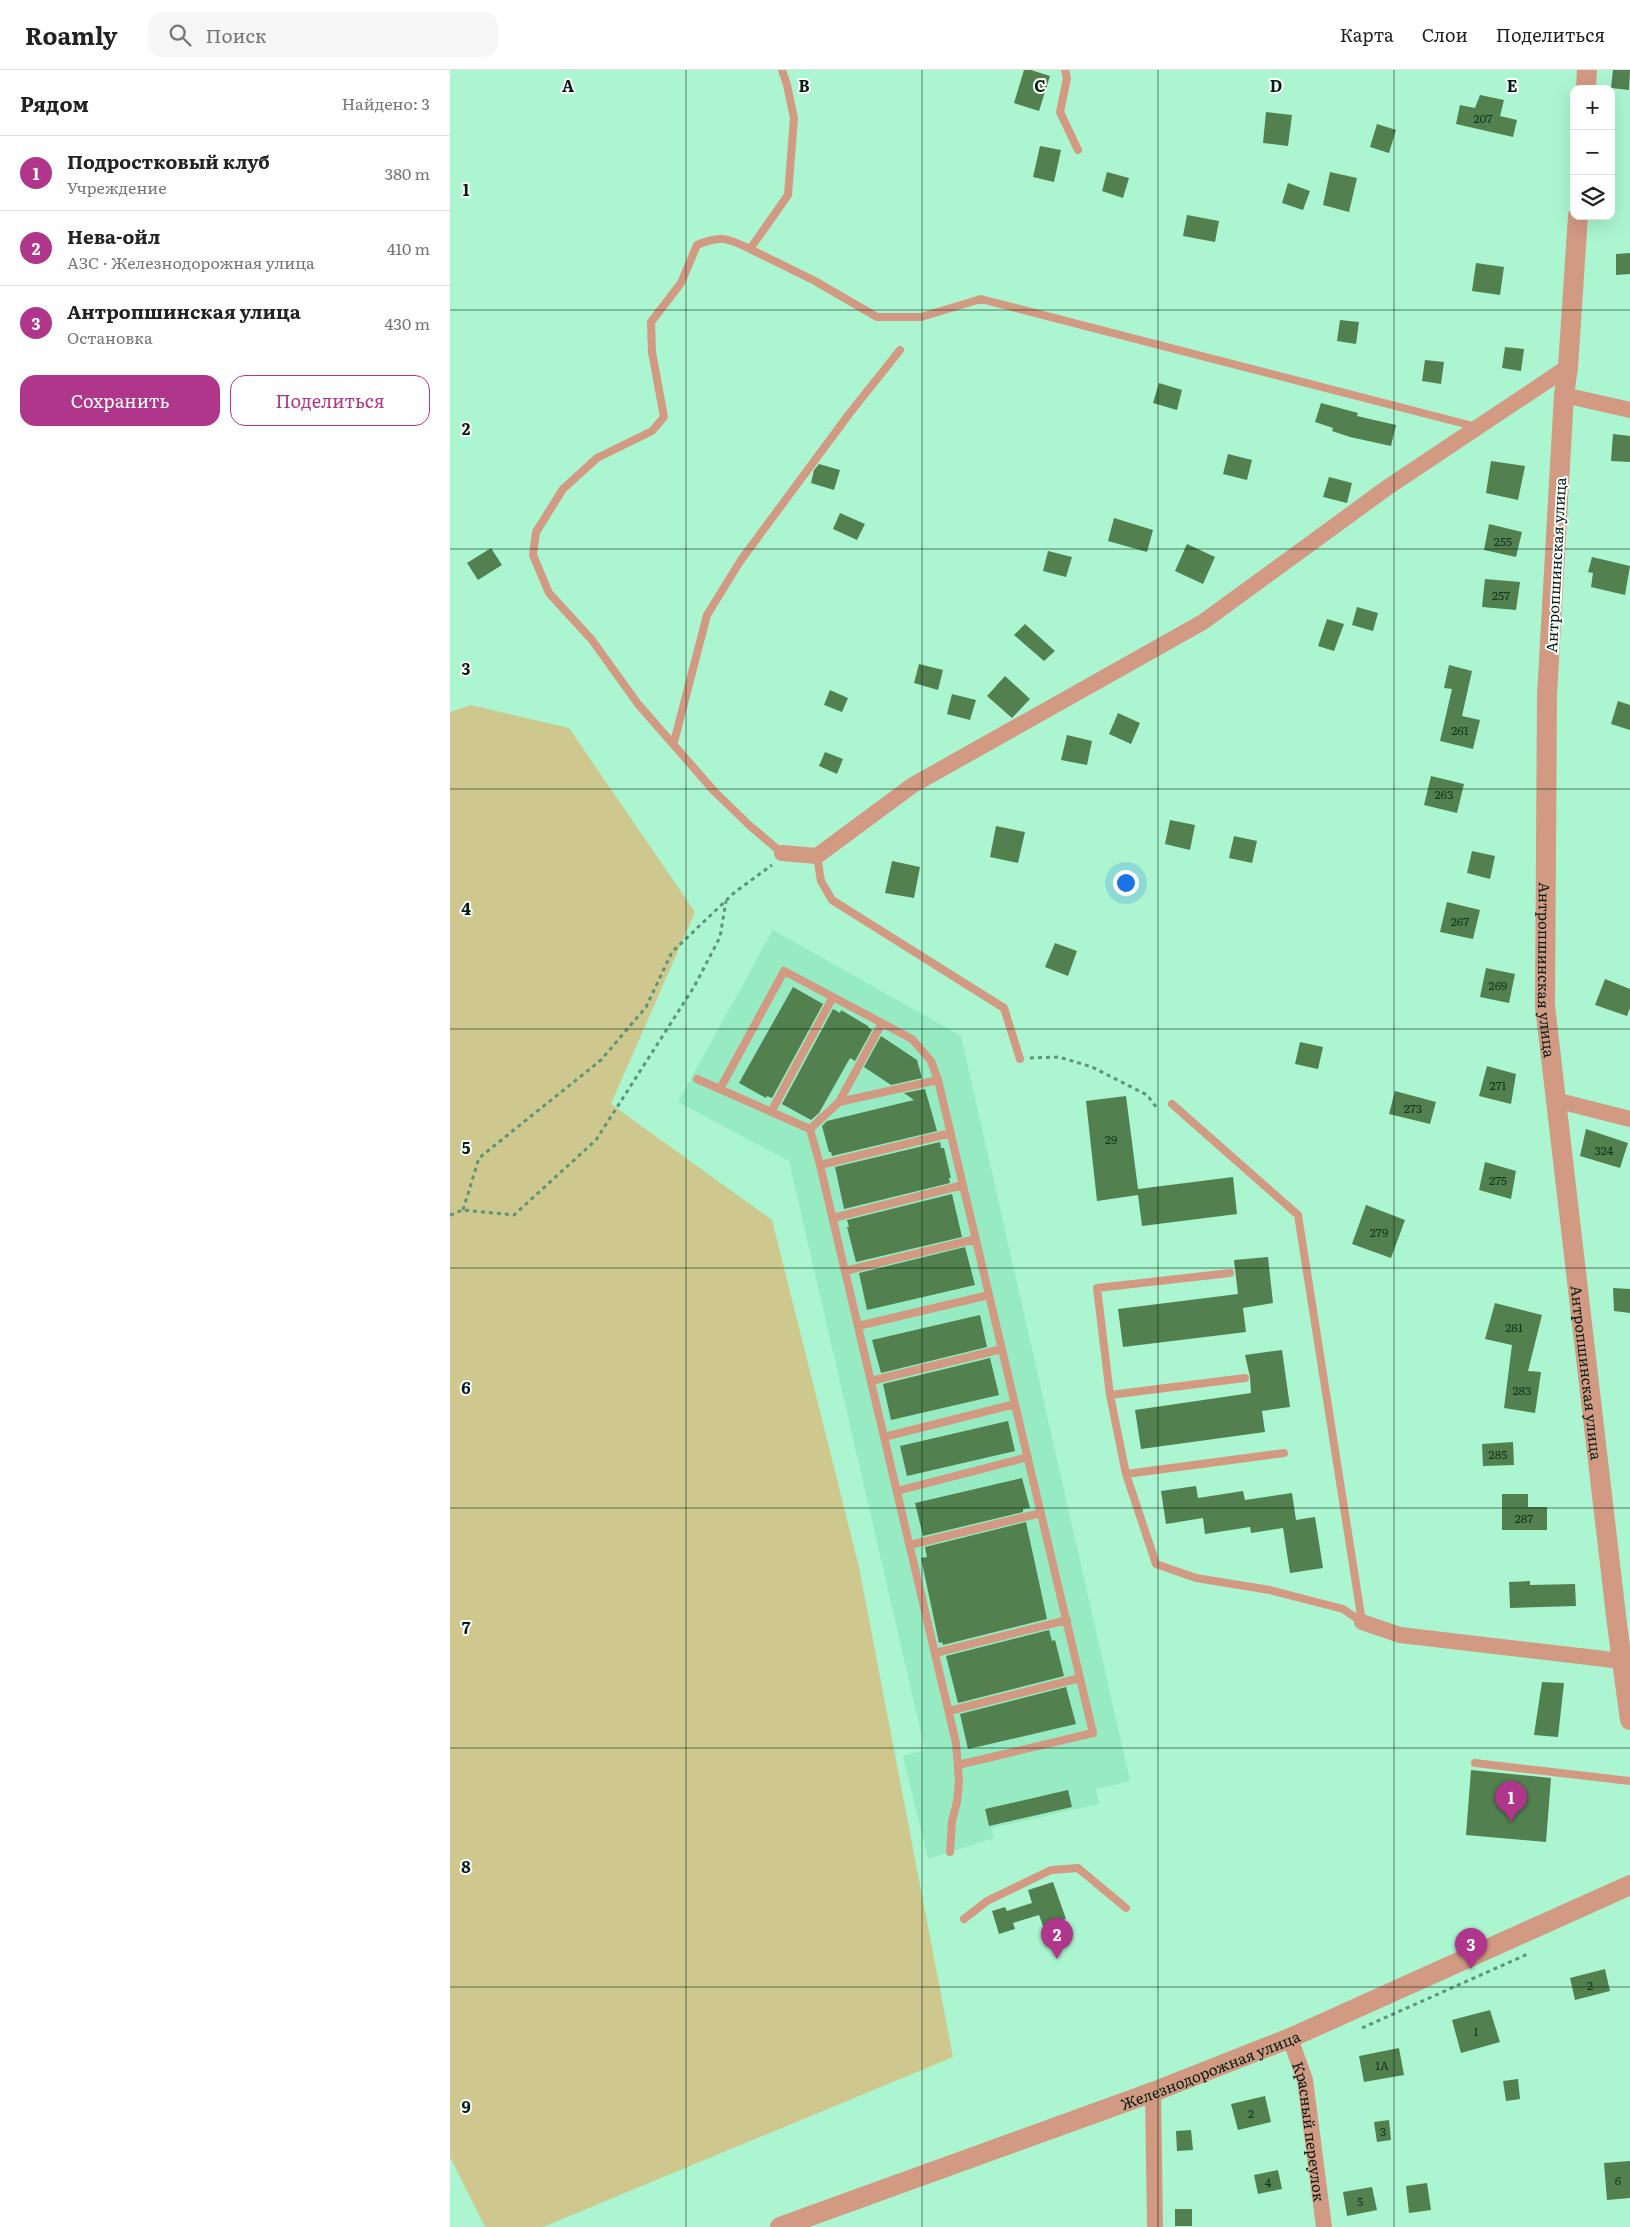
<!DOCTYPE html>
<html lang="ru">
<meta charset="utf-8">
<style>
:root{--surface:#fff;--page:#f6f6f6;--text:#222;--muted:#767676;--line:#e0e0e0;--accent:#af368a}
body{margin:0;font-family:Literata,serif;background:var(--page);color:var(--text)}
.controls{position:absolute;right:15px;top:15px;display:grid;overflow:hidden;border-radius:10px;box-shadow:0 5px 20px #0002}
.controls button{width:45px;height:45px;display:grid;place-items:center;padding:0;border:0;border-bottom:1px solid var(--line);background:var(--surface);color:var(--text);font:25px sans-serif}
.you{position:absolute;left:675px;top:812px;width:18px;height:18px;margin:-12px;border:4px solid #fff;border-radius:50%;background:#1a73e8;box-shadow:0 0 0 8px #1a73e833}
.badge{display:grid;place-items:center;width:32px;height:32px;border-radius:50%;background:var(--accent);color:#fff;font-size:16px;font-weight:700}
.pin{position:absolute;translate:-50% -41px;filter:drop-shadow(0 1px 2px #0008)}
.pin::after{content:'';position:absolute;top:26px;width:18px;height:15px;background:inherit;clip-path:polygon(0 0,100% 0,50% 100%)}
.list{margin:0;padding:0;list-style:none}
h2{display:flex;justify-content:space-between;align-items:center;height:65px;margin:0;padding:0 20px;font-size:21px}
h2 small{font-size:16px;font-weight:400;color:var(--muted)}
.list li{display:grid;grid-template-columns:32px 1fr auto;gap:15px;align-items:center;box-sizing:border-box;height:75px;padding:0 20px;border-top:1px solid var(--line)}
.list b{display:block;font-size:19px;white-space:nowrap}
.list p{margin:0;font-size:16px;white-space:nowrap;color:var(--muted)}
.list em{font-size:16px;font-style:normal;color:var(--muted)}
.actions{display:flex;gap:10px;padding:15px 20px}
.actions a{flex:1;padding:11px 0;border:1px solid var(--accent);border-radius:15px;text-align:center;font-size:18px;color:var(--accent)}
.actions .main{background:var(--accent);color:#fff}
.icon{flex:none;width:28px;height:28px;fill:none;stroke:currentColor;stroke-width:2;stroke-linecap:round;stroke-linejoin:round}
.map{position:relative;flex:none;width:1180px;height:2157px;overflow:hidden}
header{display:flex;align-items:center;gap:30px;box-sizing:border-box;height:70px;padding:0 25px;background:var(--surface);border-bottom:1px solid var(--line)}
header strong{font-size:24px}
nav{display:flex;gap:28px;margin-inline-start:auto;font-size:18px}
.search{width:350px;height:45px;background:var(--page);display:flex;align-items:center;gap:12px;box-sizing:border-box;padding:0 18px;border-radius:15px;color:var(--muted);font-size:19px}
main{display:flex}
aside{flex:1;background:var(--surface)}
.map>svg:first-child{display:block}
.built{fill:#96ebc2}
.green{fill:#cfc88e}
.building{fill:#52804e}
.lines{fill:none;stroke-linecap:round;stroke-linejoin:round}
.path{stroke:#5d9479;stroke-width:3;stroke-dasharray:4 4;stroke-linecap:butt}
.service{stroke:#d29983;stroke-width:8}
.minor{stroke:#d29983;stroke-width:16}
.tertiary{stroke:#d29983;stroke-width:20}
.grid{fill:none;stroke:#001e11;stroke-width:1;stroke-opacity:0.55}
.labels{text-anchor:middle;dominant-baseline:central;stroke-width:4;stroke-linejoin:round;paint-order:stroke}
.number-label{font-size:12px;fill:#143620}
.street-label{font-size:15px;fill:#001e11;stroke:#fff}
.grid-label{font-size:16px;text-anchor:middle;font-weight:bold;fill:#001e11;stroke:#fff;stroke-width:4;stroke-linejoin:round;paint-order:stroke}
</style>
<header>
<strong>Roamly</strong>
<div class="search"><svg class="icon" aria-label="search" viewBox="0 0 24 24"><circle cx="10" cy="10" r="6"/><path d="M15 15l6 6"/></svg>Поиск</div>
<nav><a>Карта</a><a>Слои</a><a>Поделиться</a></nav>
</header>
<main>
<aside>
<h2>Рядом<small>Найдено: 3</small></h2>
<ul class="list">
<li><span class="badge">1</span><div><b>Подростковый клуб</b><p>Учреждение</p></div><em>380 m</em></li>
<li><span class="badge">2</span><div><b>Нева-ойл</b><p>АЗС · Железнодорожная улица</p></div><em>410 m</em></li>
<li><span class="badge">3</span><div><b>Антропшинская улица</b><p>Остановка</p></div><em>430 m</em></li>
</ul>
<div class="actions"><a class="main">Сохранить</a><a>Поделиться</a></div>
</aside>
<div class="map">
<svg width="1180" height="2157" viewBox="0 0 1180 2157">
<rect width="100%" height="100%" fill="#abf6d0"/>
<path class="built" d="M323 860 511 966 680 1711 646 1719 649 1734 541 1758 544 1768 478 1789 453 1686 475 1680 339 1091 228 1032Z"/>
<path class="green" d="M21 635 119 658 245 842 161 1034 322 1150 409 1497 503 1987 93 2157H35L0 2087V642Z"/>
<path class="building" d="M574 0H581L600 6 589 41 564 33Z
M1163 0H1180L1179 20 1161 18Z
M1030 25 1054 30 1050 46 1067 50 1063 67 1006 54 1010 35 1025 38Z
M816 42 842 45 838 76 813 73Z
M927 54 946 60 939 83 920 77Z
M590 76 611 80 604 112 583 107Z
M657 102 679 108 673 128 652 121Z
M880 102 907 108 899 142 873 135Z
M838 113 860 121 853 140 832 133Z
M737 145 769 151 765 172 733 166Z
M1180 183V204L1166 205V184Z
M1026 193 1054 197 1050 225 1022 221Z
M890 250 909 252 906 274 887 271Z
M1055 277 1074 279 1071 301 1052 298Z
M975 290 994 292 991 314 972 311Z
M709 313 732 320 727 340 703 333Z
M871 333 908 343 907 346 946 355 941 376 900 367 882 361 883 358 865 352Z
M1163 364 1180 366V392L1161 391Z
M778 384 802 390 797 410 773 404Z
M1041 391 1075 396 1068 430 1036 423Z
M369 394 390 400 384 420 361 413 364 400Z
M879 407 902 413 897 433 873 427Z
M390 443 415 454 407 470 383 459Z
M664 448 703 460 697 482 658 471Z
M1039 454 1072 462 1066 487 1034 480Z
M737 474 765 487 753 514 725 501Z
M41 478 52 495 28 510 17 493Z
M598 481 622 487 616 507 593 501Z
M1142 487 1180 496 1175 525 1141 517 1143 503 1138 502Z
M1035 509 1070 512 1066 540 1032 537Z
M907 537 928 543 923 561 902 555Z
M877 549 894 554 884 581 868 576Z
M575 554 605 581 594 591 564 565Z
M469 594 493 600 488 620 464 613Z
M999 595 1022 601 1012 646 1030 650 1023 679 990 671 1002 619 994 618Z
M555 606 580 629 562 648 537 626Z
M380 620 398 628 392 642 374 635Z
M502 624 526 630 520 650 497 644Z
M1168 631 1180 635V660L1161 654Z
M668 643 690 653 681 674 659 664Z
M617 665 642 671 637 695 611 690Z
M375 682 393 689 387 704 369 696Z
M981 706 1014 714 1007 743 974 735Z
M720 750 745 755 740 780 715 774Z
M546 756 575 762 568 793 540 787Z
M784 766 807 771 802 793 779 788Z
M1022 781 1045 786 1040 809 1017 803Z
M442 791 470 797 464 828 435 823Z
M997 832 1030 840 1023 869 990 862Z
M605 873 627 881 618 906 595 897Z
M1036 898 1065 904 1059 933 1030 927Z
M1155 909 1180 919V938L1177 946 1145 935Z
M343 917 373 934 322 1028 317 1026 316 1028 289 1013Z
M383 939 390 943 391 940 418 956V957L422 960 405 991 400 988 369 1043 361 1050 332 1034Z
M431 966 467 990 472 1008 441 1015 414 997Z
M850 972 873 977 868 999 845 994Z
M1037 996 1066 1004 1061 1034 1029 1026Z
M475 1019 487 1061 382 1086 381 1082H379L372 1056 377 1051 464 1030 454 1023Z
M945 1021 986 1032 980 1054 939 1044Z
M676 1026 688 1119 783 1107 787 1144 692 1156 688 1125 647 1131 636 1031Z
M1136 1059 1178 1073 1170 1098 1130 1086Z
M490 1072 491 1078H494L501 1108H499L500 1113 394 1139 385 1097Z
M1035 1092 1066 1101 1061 1129 1029 1120Z
M502 1124 512 1167 406 1192 397 1157H399L397 1150Z
M916 1135 955 1150 941 1188 902 1174Z
M515 1177 525 1215 417 1240 409 1203Z
M818 1187 823 1233 793 1238 796 1262 673 1277 668 1239 788 1224 784 1190Z
M1163 1218 1180 1219V1243L1164 1241Z
M1045 1233 1092 1245 1078 1301 1091 1302 1085 1343 1054 1338 1062 1275 1035 1269Z
M530 1245 537 1277 431 1303 422 1270Z
M832 1280 840 1337 812 1341 815 1362 691 1379 685 1340 801 1323 800 1307 795 1285Z
M540 1288 549 1325 441 1350 433 1314Z
M558 1351 565 1381 457 1406 450 1376Z
M1063 1372 1064 1395 1033 1396 1032 1374Z
M572 1408 580 1438 573 1439V1442L473 1466 465 1433Z
M746 1416 748 1428 793 1421 795 1430 842 1423 846 1450 865 1447 873 1498 840 1503 833 1458 801 1463 800 1457 755 1464 753 1448 716 1454 711 1421Z
M1052 1424H1078V1437H1097V1460H1052Z
M576 1452 597 1549 493 1575 492 1572 489 1573 471 1488 477 1487 475 1477Z
M1080 1511V1515L1125 1514 1126 1536 1060 1538 1059 1512Z
M599 1560 602 1571 605 1570 614 1606 508 1633 496 1586Z
M1092 1612 1114 1613 1108 1667 1084 1665Z
M616 1617 626 1654 518 1679 510 1644Z
M1021 1700 1101 1708 1096 1772 1016 1765Z
M618 1720 622 1737 539 1756 535 1739Z
M603 1812 616 1849 593 1856 589 1845 563 1853 565 1859 549 1864 542 1841 555 1837 557 1841 582 1833 578 1820Z
M1155 1899 1160 1921 1125 1930 1120 1908Z
M1040 1940 1050 1972 1011 1983 1002 1950Z
M949 1978 954 2005 914 2012 909 1986Z
M1068 2009 1070 2029 1056 2031 1053 2011Z
M815 2026 821 2052 788 2060 781 2034Z
M939 2050 941 2070 927 2072 924 2052Z
M741 2060 743 2080 727 2081 726 2061Z
M1180 2091V2128L1157 2130 1154 2093Z
M828 2100 832 2119 808 2124 804 2105Z
M977 2113 981 2140 959 2143 956 2116Z
M922 2117 927 2140 897 2146 893 2122Z
M725 2139H742V2156H725Z"/>
<g class="lines">
<path class="path" d="M580 988 609 987 642 997 697 1025 707 1038
M13 1140 29 1088 151 990 196 937 222 882 285 822 322 795
M0 1145 13 1140 64 1145 146 1070 244 917 270 867 276 831
M912 1958 1080 1883"/>
<path class="service" d="M332 0 337 15 344 48 338 125 300 179C278 168 270 165 247 175L231 213 201 252 202 282 214 347 202 361 147 388 113 419 86 462 83 485 99 523 142 570 188 634 264 721 299 755 332 783
M615 0 617 8 610 42 628 80
M300 179 365 211 427 247H471L531 229 1027 357
M224 672 257 545 291 490 399 344 450 280
M367 786 371 811 382 830 554 938 570 989
M247 1009 360 1059 370 1095 506 1673 509 1711 507 1732 502 1751 500 1782
M270 1019 334 901 462 969 481 991 488 1010 643 1663 508 1695
M389 1032 488 1010
M722 1034 848 1145 912 1552
M321 1042 383 927
M360 1059 389 1032 432 953
M370 1095 501 1063
M383 1148 513 1115
M395 1201 526 1169
M780 1203 647 1218 660 1325 676 1404 706 1494 746 1508 820 1520 893 1539 912 1552
M408 1256 539 1225
M421 1311 552 1279
M660 1325 795 1308
M434 1367 565 1334
M676 1404 834 1383
M447 1421 578 1387
M460 1475 591 1443
M485 1583 617 1550
M499 1641 630 1608
M1025 1693 1180 1711
M514 1849 537 1831 601 1800 628 1798 676 1838"/>
<g class="minor">
<path d="M1114 325 1180 340"/>
<path d="M332 783 367 786 463 715 753 552 938 417 1118 297"/>
<path d="M1105 1030 1180 1049"/>
<path d="M912 1552 950 1565 1172 1591"/>
<path id="s1" d="M840 1968 855 2010 874 2157"/>
<path d="M703 2022 705 2157"/>
</g>
<g class="tertiary">
<path d="M1136 19 1137 0"/>
<path id="s2" d="M1128 146 1118 297 1114 325 1097 625 1095 936 1167 1554 1180 1650"/>
<path id="s3" d="M330 2157 703 2022 840 1968 1180 1815"/>
</g>
</g>
<path class="grid" d="M236 0V2157M472 0V2157M708 0V2157M944 0V2157M0 240H1180M0 479H1180M0 719H1180M0 959H1180M0 1198H1180M0 1438H1180M0 1678H1180M0 1917H1180"/>
<g class="labels">
<g class="number-label">
<text x="1033" y="48">207</text>
<text x="1053" y="471">255</text>
<text x="1051" y="525">257</text>
<text x="1010" y="660">261</text>
<text x="994" y="724">263</text>
<text x="1010" y="851">267</text>
<text x="1048" y="915">269</text>
<text x="1048" y="1015">271</text>
<text x="963" y="1038">273</text>
<text x="661" y="1069">29</text>
<text x="1154" y="1080">324</text>
<text x="1048" y="1110">275</text>
<text x="929" y="1162">279</text>
<text x="1064" y="1257">281</text>
<text x="1072" y="1320">283</text>
<text x="1048" y="1384">285</text>
<text x="1074" y="1448">287</text>
<text x="1140" y="1915">2</text>
<text x="1026" y="1961">1</text>
<text x="932" y="1995">1А</text>
<text x="801" y="2043">2</text>
<text x="933" y="2061">3</text>
<text x="1168" y="2110">6</text>
<text x="818" y="2112">4</text>
<text x="910" y="2131">5</text>
</g>
<g class="street-label">
<text transform="translate(1105 495) rotate(-87)">Антропшинская улица</text>
<text stroke="none"><textPath href="#s2" startOffset="755">Антропшинская улица</textPath></text>
<text stroke="none"><textPath href="#s2" startOffset="1160">Антропшинская улица</textPath></text>
<text stroke="none"><textPath href="#s3" startOffset="458">Железнодорожная улица</textPath></text>
<text stroke="none"><textPath href="#s1" startOffset="96">Красный переулок</textPath></text>
</g>
</g>
<g class="grid-label">
<text x="118" y="22">A</text>
<text x="354" y="22">B</text>
<text x="590" y="22">C</text>
<text x="826" y="22">D</text>
<text x="1062" y="22">E</text>
<text x="16" y="126">1</text>
<text x="16" y="365">2</text>
<text x="16" y="605">3</text>
<text x="16" y="845">4</text>
<text x="16" y="1084">5</text>
<text x="16" y="1324">6</text>
<text x="16" y="1564">7</text>
<text x="16" y="1803">8</text>
<text x="16" y="2043">9</text>
</g>
</svg>
<div class="controls">
<button>+</button>
<button>−</button>
<button><svg class="icon" aria-label="layers" viewBox="0 0 24 24"><path d="M12 4l9 5-9 5-9-5zM3 14l9 5 9-5"/></svg></button>
</div>
<div class="you"></div>
<div class="pin badge" style="left:1061px;top:1752px">1</div>
<div class="pin badge" style="left:607px;top:1889px">2</div>
<div class="pin badge" style="left:1021px;top:1899px">3</div>
</div>
</main>
